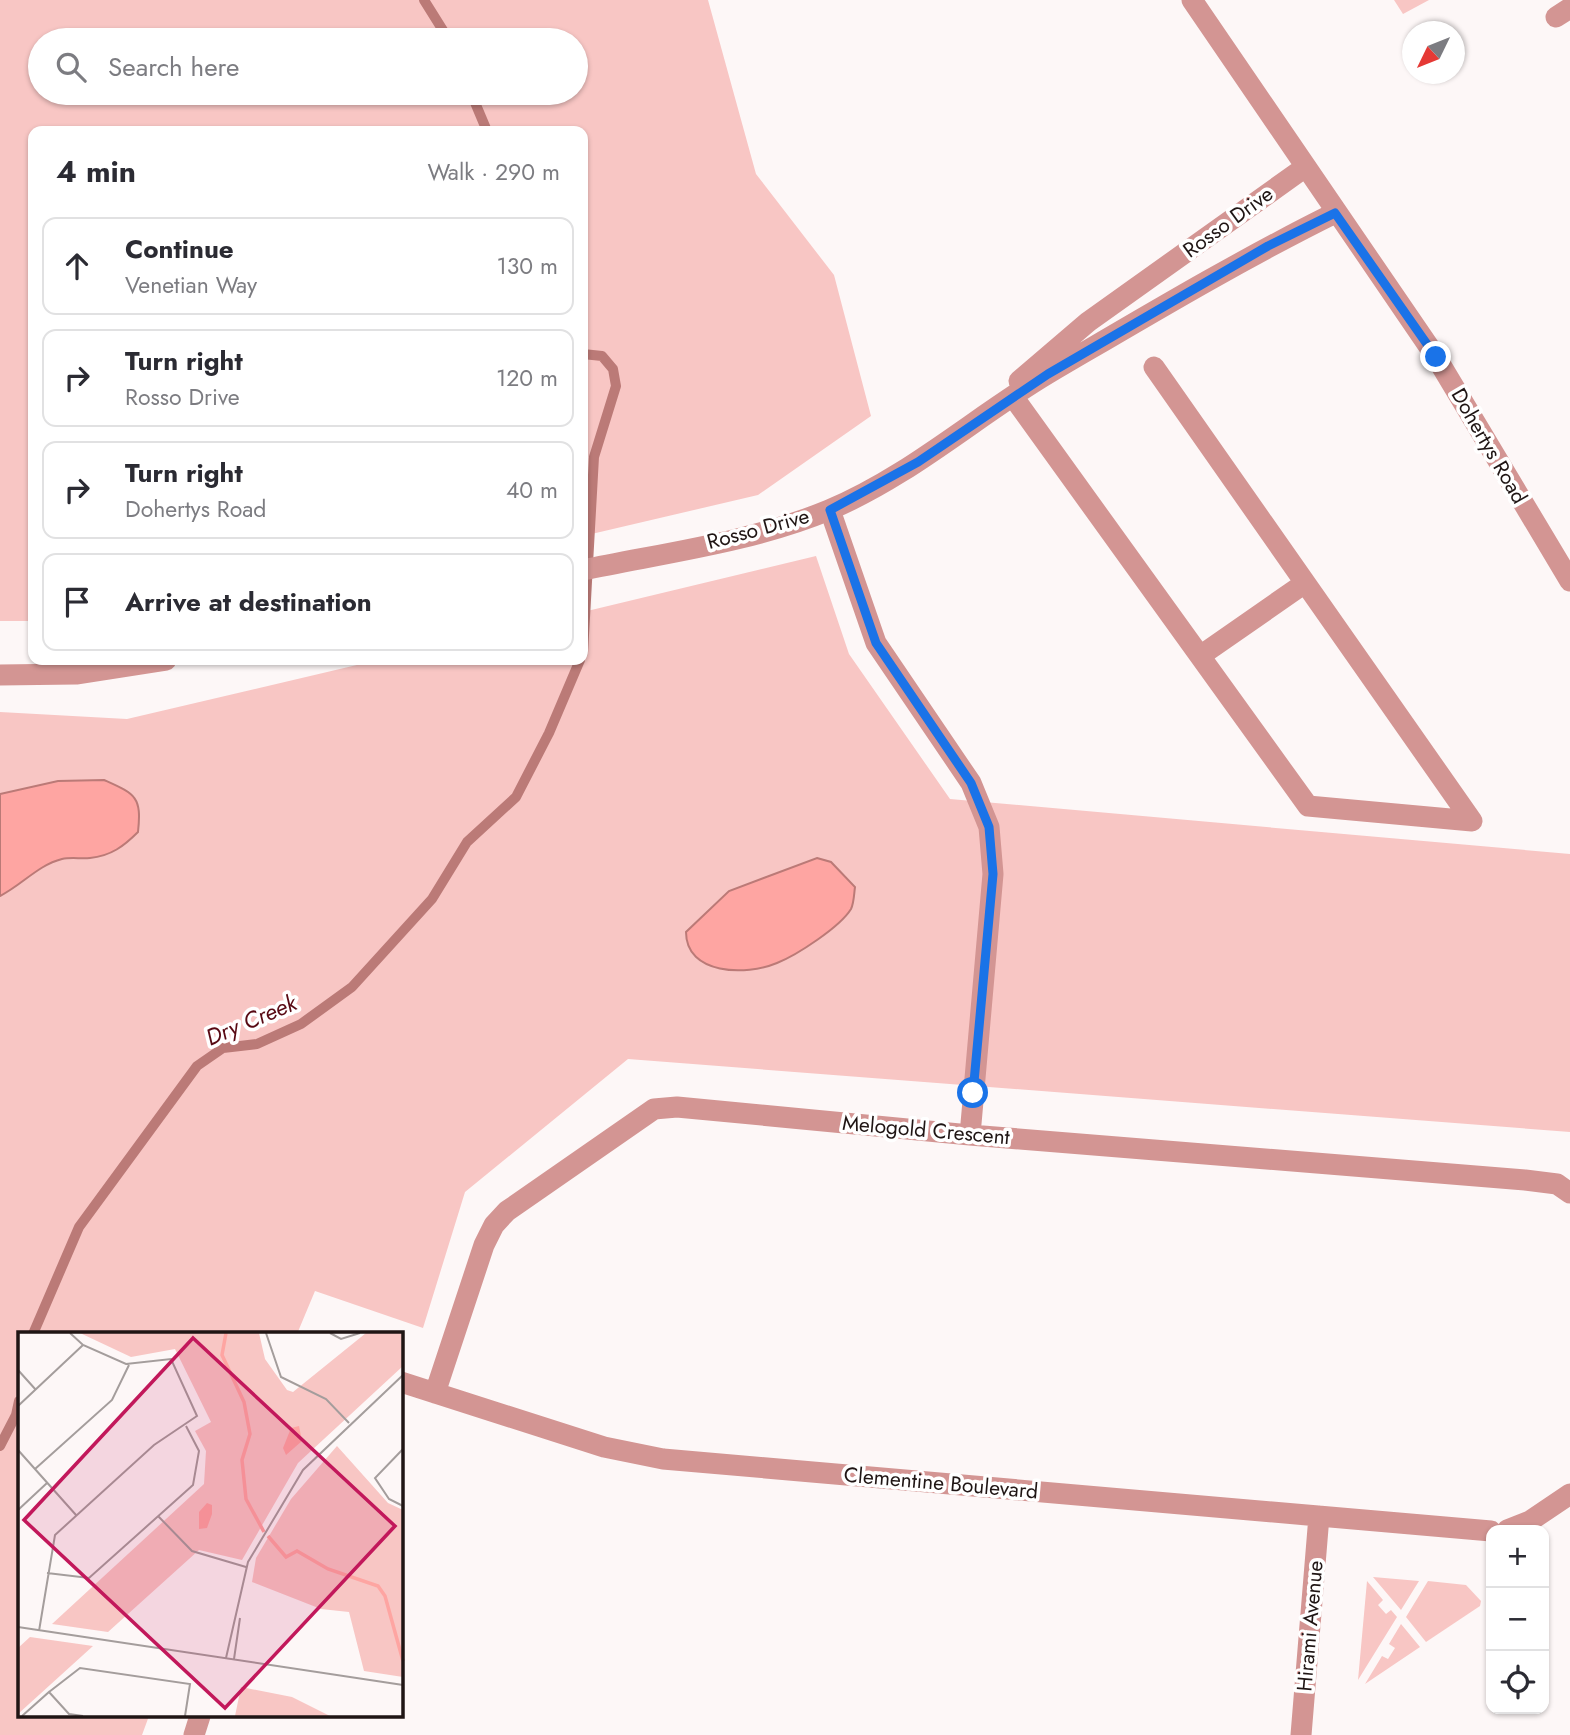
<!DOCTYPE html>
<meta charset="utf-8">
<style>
:root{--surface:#fff;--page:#f7f7f7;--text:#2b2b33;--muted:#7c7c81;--line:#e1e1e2}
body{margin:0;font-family:Jost,sans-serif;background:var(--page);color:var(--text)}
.controls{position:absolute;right:21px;bottom:21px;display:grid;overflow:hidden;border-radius:14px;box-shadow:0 2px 5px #0004}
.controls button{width:63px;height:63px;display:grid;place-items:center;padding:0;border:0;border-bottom:2px solid var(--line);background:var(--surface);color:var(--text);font:35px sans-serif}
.compass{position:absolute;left:1402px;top:21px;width:63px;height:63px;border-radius:50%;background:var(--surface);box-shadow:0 2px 5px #0004;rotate:227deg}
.stop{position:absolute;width:21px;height:21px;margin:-16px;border:5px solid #1a73e8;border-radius:50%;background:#fff}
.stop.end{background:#1a73e8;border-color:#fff;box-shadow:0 2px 7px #0008}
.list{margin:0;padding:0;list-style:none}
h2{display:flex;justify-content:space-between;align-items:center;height:91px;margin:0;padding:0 28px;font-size:30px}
h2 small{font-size:23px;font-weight:400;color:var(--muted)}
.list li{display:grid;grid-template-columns:46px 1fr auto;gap:21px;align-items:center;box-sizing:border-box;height:98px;margin:0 14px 14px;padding:0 14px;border:2px solid var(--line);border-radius:14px}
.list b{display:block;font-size:26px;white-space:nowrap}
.list p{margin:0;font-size:23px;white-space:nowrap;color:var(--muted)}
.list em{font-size:23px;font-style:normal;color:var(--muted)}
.icon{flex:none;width:38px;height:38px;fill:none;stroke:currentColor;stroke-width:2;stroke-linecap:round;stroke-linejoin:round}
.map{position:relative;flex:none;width:1570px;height:1735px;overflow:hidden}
.search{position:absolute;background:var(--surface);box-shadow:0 2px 5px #0004;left:28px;top:28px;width:560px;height:77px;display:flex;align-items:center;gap:18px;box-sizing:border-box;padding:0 24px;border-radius:38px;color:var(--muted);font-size:26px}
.panel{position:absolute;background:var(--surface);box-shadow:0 2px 5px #0004;left:28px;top:126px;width:560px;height:539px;border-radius:14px}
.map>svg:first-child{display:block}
.green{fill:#f8c6c4;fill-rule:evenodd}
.water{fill:#fea5a2;stroke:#bb7a77;stroke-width:2}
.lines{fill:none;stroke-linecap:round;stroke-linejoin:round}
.stream{stroke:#bb7a77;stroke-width:10}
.minor{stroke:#d39593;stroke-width:21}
.route{stroke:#1a73e8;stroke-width:9}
.labels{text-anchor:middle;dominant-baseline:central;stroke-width:7;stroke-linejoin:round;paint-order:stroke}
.street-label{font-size:21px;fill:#1f1514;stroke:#fff}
.water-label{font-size:23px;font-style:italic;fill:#580913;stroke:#fff}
.inset-river{fill:none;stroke:#fea5a2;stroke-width:3.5}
.inset-road{fill:none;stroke:#a49d9c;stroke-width:2}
.view{fill:#c2185b;fill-opacity:0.15;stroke:#c2185b;stroke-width:3.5}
.inset-edge{fill:none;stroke:#1f1514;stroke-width:3.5}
</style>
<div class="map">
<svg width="1570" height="1735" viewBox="0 0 1570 1735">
<rect width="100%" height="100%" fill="#fdf7f7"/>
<path class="green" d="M0 0H708L756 174 834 275 871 416 758 495 583 536V131H33V621H0ZM576 40V93H40V40Z
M1394 0H1429L1403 14Z
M816 556 849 654 950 799 1570 854V1132L628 1059 465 1192 423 1328 315 1291 297 1334H19V1716H149L142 1735H0V712L127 719 378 660H583V612Z
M1373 1577 1419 1581 1401 1610Z
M1367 1581 1383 1600 1378 1605 1386 1614 1391 1610 1397 1617 1358 1680Z
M1428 1581 1466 1585 1481 1601 1480 1606 1426 1642 1406 1617Z
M1401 1624 1420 1647 1365 1684 1382 1656 1388 1659 1395 1648 1389 1644Z"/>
<path class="water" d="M104 780C135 794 142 796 138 832 124 846 111 856 90 858 81 859 71 857 62 859 38 865 22 885 0 896V794L58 781Z
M817 858 831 862 855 887C854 894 854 903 851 909 840 927 797 955 777 963 746 976 686 975 686 932L729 891Z"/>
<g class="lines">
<path class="stream" d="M424 0 449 40
M471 93 487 131
M583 354 602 356 613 369 616 386 594 457 583 653
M33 1334 79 1227 197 1066 223 1048 257 1044 301 1024 352 987 432 899 467 842 516 797 549 733 580 660
M0 1446 16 1415 19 1401"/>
<path class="minor" d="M1192 0 1436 357 1570 581
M1556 17 1570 8
M1019 381 1088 322 1304 168
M1014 398 1308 806 1472 821 1154 367
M830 510 876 643 971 783 989 827 993 874 970 1135
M583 570C664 553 752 542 829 510 910 476 975 417 1049 373 1143 318 1238 261 1335 213
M1200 656 1305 583
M0 675 76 674 166 660
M401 1382 604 1447 663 1459 1491 1531
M435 1393 484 1245 494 1225 507 1211 654 1109 677 1107 970 1135 1525 1180 1557 1184 1570 1193
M1507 1530 1530 1521 1570 1494
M194 1735 200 1716
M1301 1735 1319 1516"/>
</g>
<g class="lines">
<path class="route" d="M973 1093 993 874 989 827 971 783 876 643 830 510 918 462 1048 374 1268 246 1335 213 1436 357"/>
</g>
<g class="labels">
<g class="street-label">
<text transform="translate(1228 222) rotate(-36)">Rosso Drive</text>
<text transform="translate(1489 446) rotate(60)">Dohertys Road</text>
<text transform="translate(758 529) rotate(-15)">Rosso Drive</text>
<text transform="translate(926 1130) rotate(5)">Melogold Crescent</text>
<text transform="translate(941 1483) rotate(5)">Clementine Boulevard</text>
<text transform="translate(1310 1626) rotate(-85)">Hirami Avenue</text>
</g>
<g class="water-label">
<text transform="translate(251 1020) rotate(-23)">Dry Creek</text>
</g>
</g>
<g transform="translate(18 1332)">
<rect width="385" height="385" fill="#fdf7f7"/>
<path d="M62 1H241L247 27 269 58 275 60 348 1H385V34L280 131 224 228 181 218 90 300 34 292 186 152 188 119 177 99 193 90 157 17 113 25ZM319 114 370 171 385 178V345L346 339 331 280 303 277 234 250 238 226 273 167ZM12 305 75 314 0 382V316ZM223 355 274 365 312 384H217Z" fill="#f8c6c4"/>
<path d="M281 94 284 109 268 123 265 116 273 96ZM189 171 194 173V182L189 196 181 197V180Z" fill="#fea5a2"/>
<path class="inset-river" d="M208 1 204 23 226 70 232 102 224 128 228 167 246 200M250 204 268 225 279 219 310 237 360 254 367 264 385 329"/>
<path class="inset-road" d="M248 1 263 45 308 67 331 91M312 1 323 7 342 1M0 38 18 58M0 74 65 13M385 117 357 146 371 167 385 174M0 118 58 183M17 137 94 68 111 33M0 178 29 151M140 184 174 219 228 235M29 241 71 246 175 153 181 119 168 94M0 295 385 353M21 299 37 203 136 113 179 84 153 27 108 32 65 13 52 1M208 326 230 230 285 138 385 43M216 327 222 286M31 360 62 336 172 352 167 384M4 384 31 360 51 382 65 384"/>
<path class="view" d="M175 6 377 194 207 376 6 188Z"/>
<rect width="385" height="385" class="inset-edge"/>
</g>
</svg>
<div class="controls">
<button>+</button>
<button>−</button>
<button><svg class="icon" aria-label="locate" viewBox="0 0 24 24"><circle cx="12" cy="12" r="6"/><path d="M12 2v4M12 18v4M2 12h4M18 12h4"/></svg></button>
</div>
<svg class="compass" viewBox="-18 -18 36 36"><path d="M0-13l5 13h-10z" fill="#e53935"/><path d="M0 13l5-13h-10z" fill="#7c7c81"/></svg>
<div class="stop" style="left:973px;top:1093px"></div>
<div class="stop end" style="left:1436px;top:357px"></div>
<div class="search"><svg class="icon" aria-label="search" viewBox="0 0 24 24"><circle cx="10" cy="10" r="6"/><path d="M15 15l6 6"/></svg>Search here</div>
<section class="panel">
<h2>4 min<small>Walk · 290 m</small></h2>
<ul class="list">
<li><svg class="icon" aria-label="ahead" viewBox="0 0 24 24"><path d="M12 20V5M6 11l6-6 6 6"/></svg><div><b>Continue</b><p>Venetian Way</p></div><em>130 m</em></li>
<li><svg class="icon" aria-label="right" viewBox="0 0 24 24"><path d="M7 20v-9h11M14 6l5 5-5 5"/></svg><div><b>Turn right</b><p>Rosso Drive</p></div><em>120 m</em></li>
<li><svg class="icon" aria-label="right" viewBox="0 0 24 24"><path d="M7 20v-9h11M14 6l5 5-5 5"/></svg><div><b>Turn right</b><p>Dohertys Road</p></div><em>40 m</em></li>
<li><svg class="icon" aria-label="arrive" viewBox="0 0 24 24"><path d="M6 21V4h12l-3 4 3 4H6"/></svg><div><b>Arrive at destination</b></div></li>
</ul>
</section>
</div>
